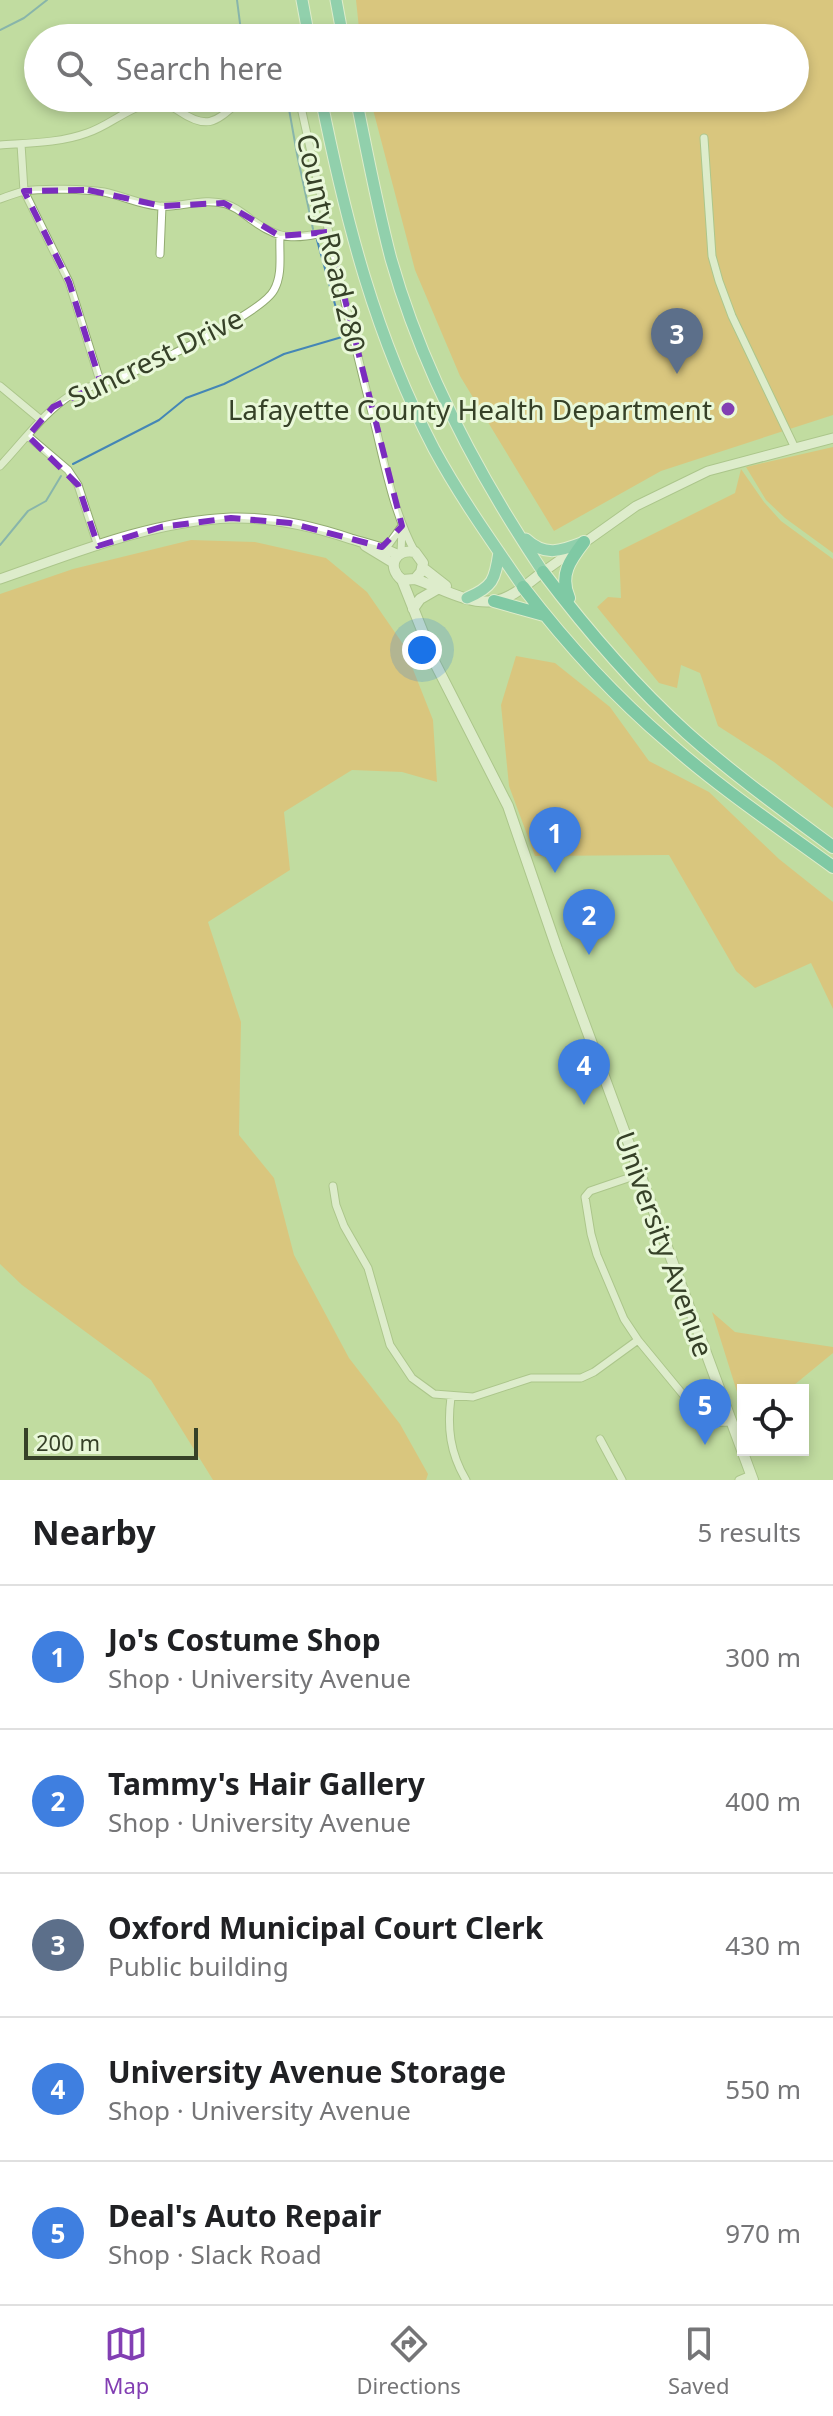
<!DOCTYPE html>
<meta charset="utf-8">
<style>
:root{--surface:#fff;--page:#f2f2f2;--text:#202124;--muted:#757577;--line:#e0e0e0;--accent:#823fb3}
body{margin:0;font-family:"Noto Sans",sans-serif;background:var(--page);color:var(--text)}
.controls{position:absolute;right:24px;bottom:24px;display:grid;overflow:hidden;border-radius:0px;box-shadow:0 4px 12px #0003}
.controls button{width:72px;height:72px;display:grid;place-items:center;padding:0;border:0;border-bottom:2px solid var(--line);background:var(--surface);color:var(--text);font:40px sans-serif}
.scale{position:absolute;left:24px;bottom:20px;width:174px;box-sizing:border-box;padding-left:8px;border:4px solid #364128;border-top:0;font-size:22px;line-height:28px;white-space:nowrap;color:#364128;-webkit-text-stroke:6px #e9f8d9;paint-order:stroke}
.you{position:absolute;left:422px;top:650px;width:28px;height:28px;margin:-20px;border:6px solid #fff;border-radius:50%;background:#1a73e8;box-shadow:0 0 0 12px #1a73e833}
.badge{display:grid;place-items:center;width:52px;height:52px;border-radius:50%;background:var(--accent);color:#fff;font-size:26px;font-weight:700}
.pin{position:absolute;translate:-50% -66px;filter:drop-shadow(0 2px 4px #0008)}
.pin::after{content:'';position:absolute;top:42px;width:28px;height:24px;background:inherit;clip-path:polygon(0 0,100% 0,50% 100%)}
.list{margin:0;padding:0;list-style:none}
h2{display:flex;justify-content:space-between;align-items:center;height:104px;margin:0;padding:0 32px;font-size:34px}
h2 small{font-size:26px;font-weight:400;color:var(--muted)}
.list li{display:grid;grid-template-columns:52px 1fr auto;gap:24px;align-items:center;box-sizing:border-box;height:144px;padding:0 32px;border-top:2px solid var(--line)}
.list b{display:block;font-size:30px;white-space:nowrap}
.list p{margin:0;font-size:26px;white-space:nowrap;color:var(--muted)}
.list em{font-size:26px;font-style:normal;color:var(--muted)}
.icon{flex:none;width:44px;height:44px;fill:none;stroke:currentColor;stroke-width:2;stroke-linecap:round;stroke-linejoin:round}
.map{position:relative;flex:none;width:833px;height:1480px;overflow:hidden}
.search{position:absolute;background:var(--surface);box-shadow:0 4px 12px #0003;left:24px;right:24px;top:24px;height:88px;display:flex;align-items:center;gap:20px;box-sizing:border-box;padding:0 28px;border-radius:44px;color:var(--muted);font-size:30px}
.sheet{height:824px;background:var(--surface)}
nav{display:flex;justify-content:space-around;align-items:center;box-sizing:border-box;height:112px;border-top:2px solid var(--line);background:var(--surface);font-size:22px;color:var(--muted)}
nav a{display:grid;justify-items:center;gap:4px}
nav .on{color:var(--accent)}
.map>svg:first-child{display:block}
.green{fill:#f5ac56}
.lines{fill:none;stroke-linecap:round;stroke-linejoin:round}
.stream{stroke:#4486b6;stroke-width:2}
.minor-casing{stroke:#92ab71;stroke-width:9}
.tertiary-casing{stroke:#92ab71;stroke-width:11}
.secondary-casing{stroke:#92ab71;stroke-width:12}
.trunk-casing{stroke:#fff;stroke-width:13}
.motorway-casing{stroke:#fff;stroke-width:14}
.minor{stroke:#fff;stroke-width:7}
.tertiary{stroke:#fff;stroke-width:9}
.secondary{stroke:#fff;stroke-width:10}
.trunk{stroke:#58c0ba;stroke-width:11}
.motorway{stroke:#2fb1a8;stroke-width:12}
.marked{fill:none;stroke:#7b2cbf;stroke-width:6;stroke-dasharray:16 10;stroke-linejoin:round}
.poi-dot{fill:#823fb3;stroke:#e9f8d9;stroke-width:3}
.labels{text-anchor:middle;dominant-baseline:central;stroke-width:6;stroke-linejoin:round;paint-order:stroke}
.street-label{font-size:28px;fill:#364128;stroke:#e9f8d9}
.poi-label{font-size:28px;fill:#364128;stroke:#e9f8d9;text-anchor:end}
</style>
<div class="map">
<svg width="833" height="1480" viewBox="0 0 833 1480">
<rect width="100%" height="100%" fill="#c1dca0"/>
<path class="green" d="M356 0H833V415L661 471 554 531 460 376 415 270 370 98H795V38H360Z
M833 447V553L785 518 766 500 746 467Z
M741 469 764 502 781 521 833 559V808L774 762 718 726 700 673 681 665 677 688 659 683 597 607 608 597 621 598 619 551 735 493Z
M191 540 255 542 326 558 367 592 403 644 433 720 437 782 402 772 352 770 284 812 290 870 208 922 241 1022 239 1135 274 1178 294 1255 349 1358 400 1424 428 1474 426 1480H213L151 1380 22 1285 0 1264V594L73 569Z
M516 656 555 663 610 707 649 761 709 792 779 859 833 902V1009L811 963 755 988 736 971 669 855 535 856 509 786 501 705Z
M712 1312 735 1332 833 1347V1353L788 1390H743V1411Z"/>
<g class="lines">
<path class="stream" d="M237 0 241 31 246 38
M0 30 24 18 47 0
M287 98 297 154 313 229
M73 464 159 420 186 398 224 384 284 354 342 337 343 333 317 240
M0 545 28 511 46 501 61 476"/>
<defs>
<path id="minor" d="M299 98C322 203 345 308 372 413 384 459 392 510 415 552
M704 138 712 256 719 281 732 316 795 448
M21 144 24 191 69 282 101 384
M0 145C28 143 60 143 87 133 110 126 131 104 156 103 165 102 171 106 179 111 210 132 217 120 243 98
M0 199C8 196 16 193 24 191 42 188 86 189 104 192 123 196 139 204 158 206 181 208 203 197 226 204 236 207 244 214 252 220 281 241 294 239 328 232
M160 254 162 206
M0 386 41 420
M28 436 68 470 78 485 98 546
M0 466C24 441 44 411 74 393 90 385 109 382 126 375 154 364 262 313 274 290 283 274 279 254 280 236
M382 547 389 544 402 526
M401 552 402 529
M640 1174 590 1191 585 1197 591 1234 597 1255 624 1319 638 1340 699 1414C709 1423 716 1423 730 1422
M333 1186 336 1205 344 1226 368 1268 390 1345 412 1378 434 1394 473 1397 531 1378H581L594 1372 638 1340
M451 1397C447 1428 450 1453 466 1480
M600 1439 622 1480
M739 1480 751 1475"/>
<path id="tertiary" d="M365 546 393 563
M543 572 636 506 708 471 833 438
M0 579C75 553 151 521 231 518 271 517 313 526 351 539 367 544 382 547 397 554"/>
<path id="secondary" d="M423 568 446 586
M415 579C439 587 468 605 494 601 512 599 529 582 543 572
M402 580 415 579 421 572 423 563 415 552C395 548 386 567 402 580L435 663 508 806 557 949 753 1480
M413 609 420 599 439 588"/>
<path id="trunk" d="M302 0 309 38
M336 0 343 38
M321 98C346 222 375 336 434 449 460 497 492 542 523 587
M356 98C367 152 377 206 391 259 423 372 478 475 543 572
M526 539C545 557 561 551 584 542
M467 598C493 587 495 580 499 552"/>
<path id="motorway" d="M543 572C586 629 633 684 687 733 733 774 783 810 833 847
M523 587C566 643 614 696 668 742 720 788 778 827 833 867
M569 598C559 575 570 560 584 542
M494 601 544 615"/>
</defs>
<use href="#minor" class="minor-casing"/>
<use href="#tertiary" class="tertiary-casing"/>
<use href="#secondary" class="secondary-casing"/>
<use href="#trunk" class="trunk-casing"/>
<use href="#motorway" class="motorway-casing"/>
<use href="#minor" class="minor"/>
<use href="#tertiary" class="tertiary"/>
<use href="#secondary" class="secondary"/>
<use href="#trunk" class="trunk"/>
<use href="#motorway" class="motorway"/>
</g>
<path d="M0 0H833V1480H0ZM88 190 162 206 224 203 280 236 328 232 402 526 382 547 290 523 231 518 161 527 98 546 78 485 28 436 53 407 101 384 69 282 24 191Z" fill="#c1dca0" fill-opacity=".55" fill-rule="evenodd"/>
<path class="marked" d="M88 190 162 206 224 203 280 236 328 232 402 526 382 547 290 523 231 518 161 527 98 546 78 485 28 436 53 407 101 384 69 282 24 191Z"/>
<circle class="poi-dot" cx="728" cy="409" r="8"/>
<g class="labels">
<g class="street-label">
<text transform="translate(332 243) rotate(77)">County Road 280</text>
<text transform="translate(155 357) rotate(-26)">Suncrest Drive</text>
<text transform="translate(665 1244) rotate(70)">University Avenue</text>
</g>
<g class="poi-label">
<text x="712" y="409">Lafayette County Health Department</text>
</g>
</g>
</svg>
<div class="controls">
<button><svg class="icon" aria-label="locate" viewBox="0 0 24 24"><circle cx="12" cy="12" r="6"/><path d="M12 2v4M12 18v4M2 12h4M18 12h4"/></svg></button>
</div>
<div class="scale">200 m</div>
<div class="you"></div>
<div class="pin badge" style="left:555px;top:873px;background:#3f7fe0">1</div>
<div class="pin badge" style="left:589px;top:955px;background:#3f7fe0">2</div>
<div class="pin badge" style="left:677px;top:374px;background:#5c6f8a">3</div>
<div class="pin badge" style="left:584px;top:1105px;background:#3f7fe0">4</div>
<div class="pin badge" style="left:705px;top:1445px;background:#3f7fe0">5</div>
<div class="search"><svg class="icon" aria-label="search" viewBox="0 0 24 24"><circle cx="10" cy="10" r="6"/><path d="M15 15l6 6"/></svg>Search here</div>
</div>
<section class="sheet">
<h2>Nearby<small>5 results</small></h2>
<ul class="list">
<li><span class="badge" style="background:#3f7fe0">1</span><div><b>Jo's Costume Shop</b><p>Shop · University Avenue</p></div><em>300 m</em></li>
<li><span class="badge" style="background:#3f7fe0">2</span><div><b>Tammy's Hair Gallery</b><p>Shop · University Avenue</p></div><em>400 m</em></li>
<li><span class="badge" style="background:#5c6f8a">3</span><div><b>Oxford Municipal Court Clerk</b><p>Public building</p></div><em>430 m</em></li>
<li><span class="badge" style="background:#3f7fe0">4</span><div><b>University Avenue Storage</b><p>Shop · University Avenue</p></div><em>550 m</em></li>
<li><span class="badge" style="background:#3f7fe0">5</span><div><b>Deal's Auto Repair</b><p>Shop · Slack Road</p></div><em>970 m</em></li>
</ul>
</section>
<nav>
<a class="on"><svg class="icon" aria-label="map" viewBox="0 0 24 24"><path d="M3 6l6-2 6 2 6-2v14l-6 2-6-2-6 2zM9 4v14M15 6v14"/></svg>Map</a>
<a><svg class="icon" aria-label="directions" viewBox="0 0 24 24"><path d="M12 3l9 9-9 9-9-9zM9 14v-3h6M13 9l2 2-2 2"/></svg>Directions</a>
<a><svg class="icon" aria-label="saved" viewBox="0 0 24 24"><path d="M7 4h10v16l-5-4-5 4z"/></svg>Saved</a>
</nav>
